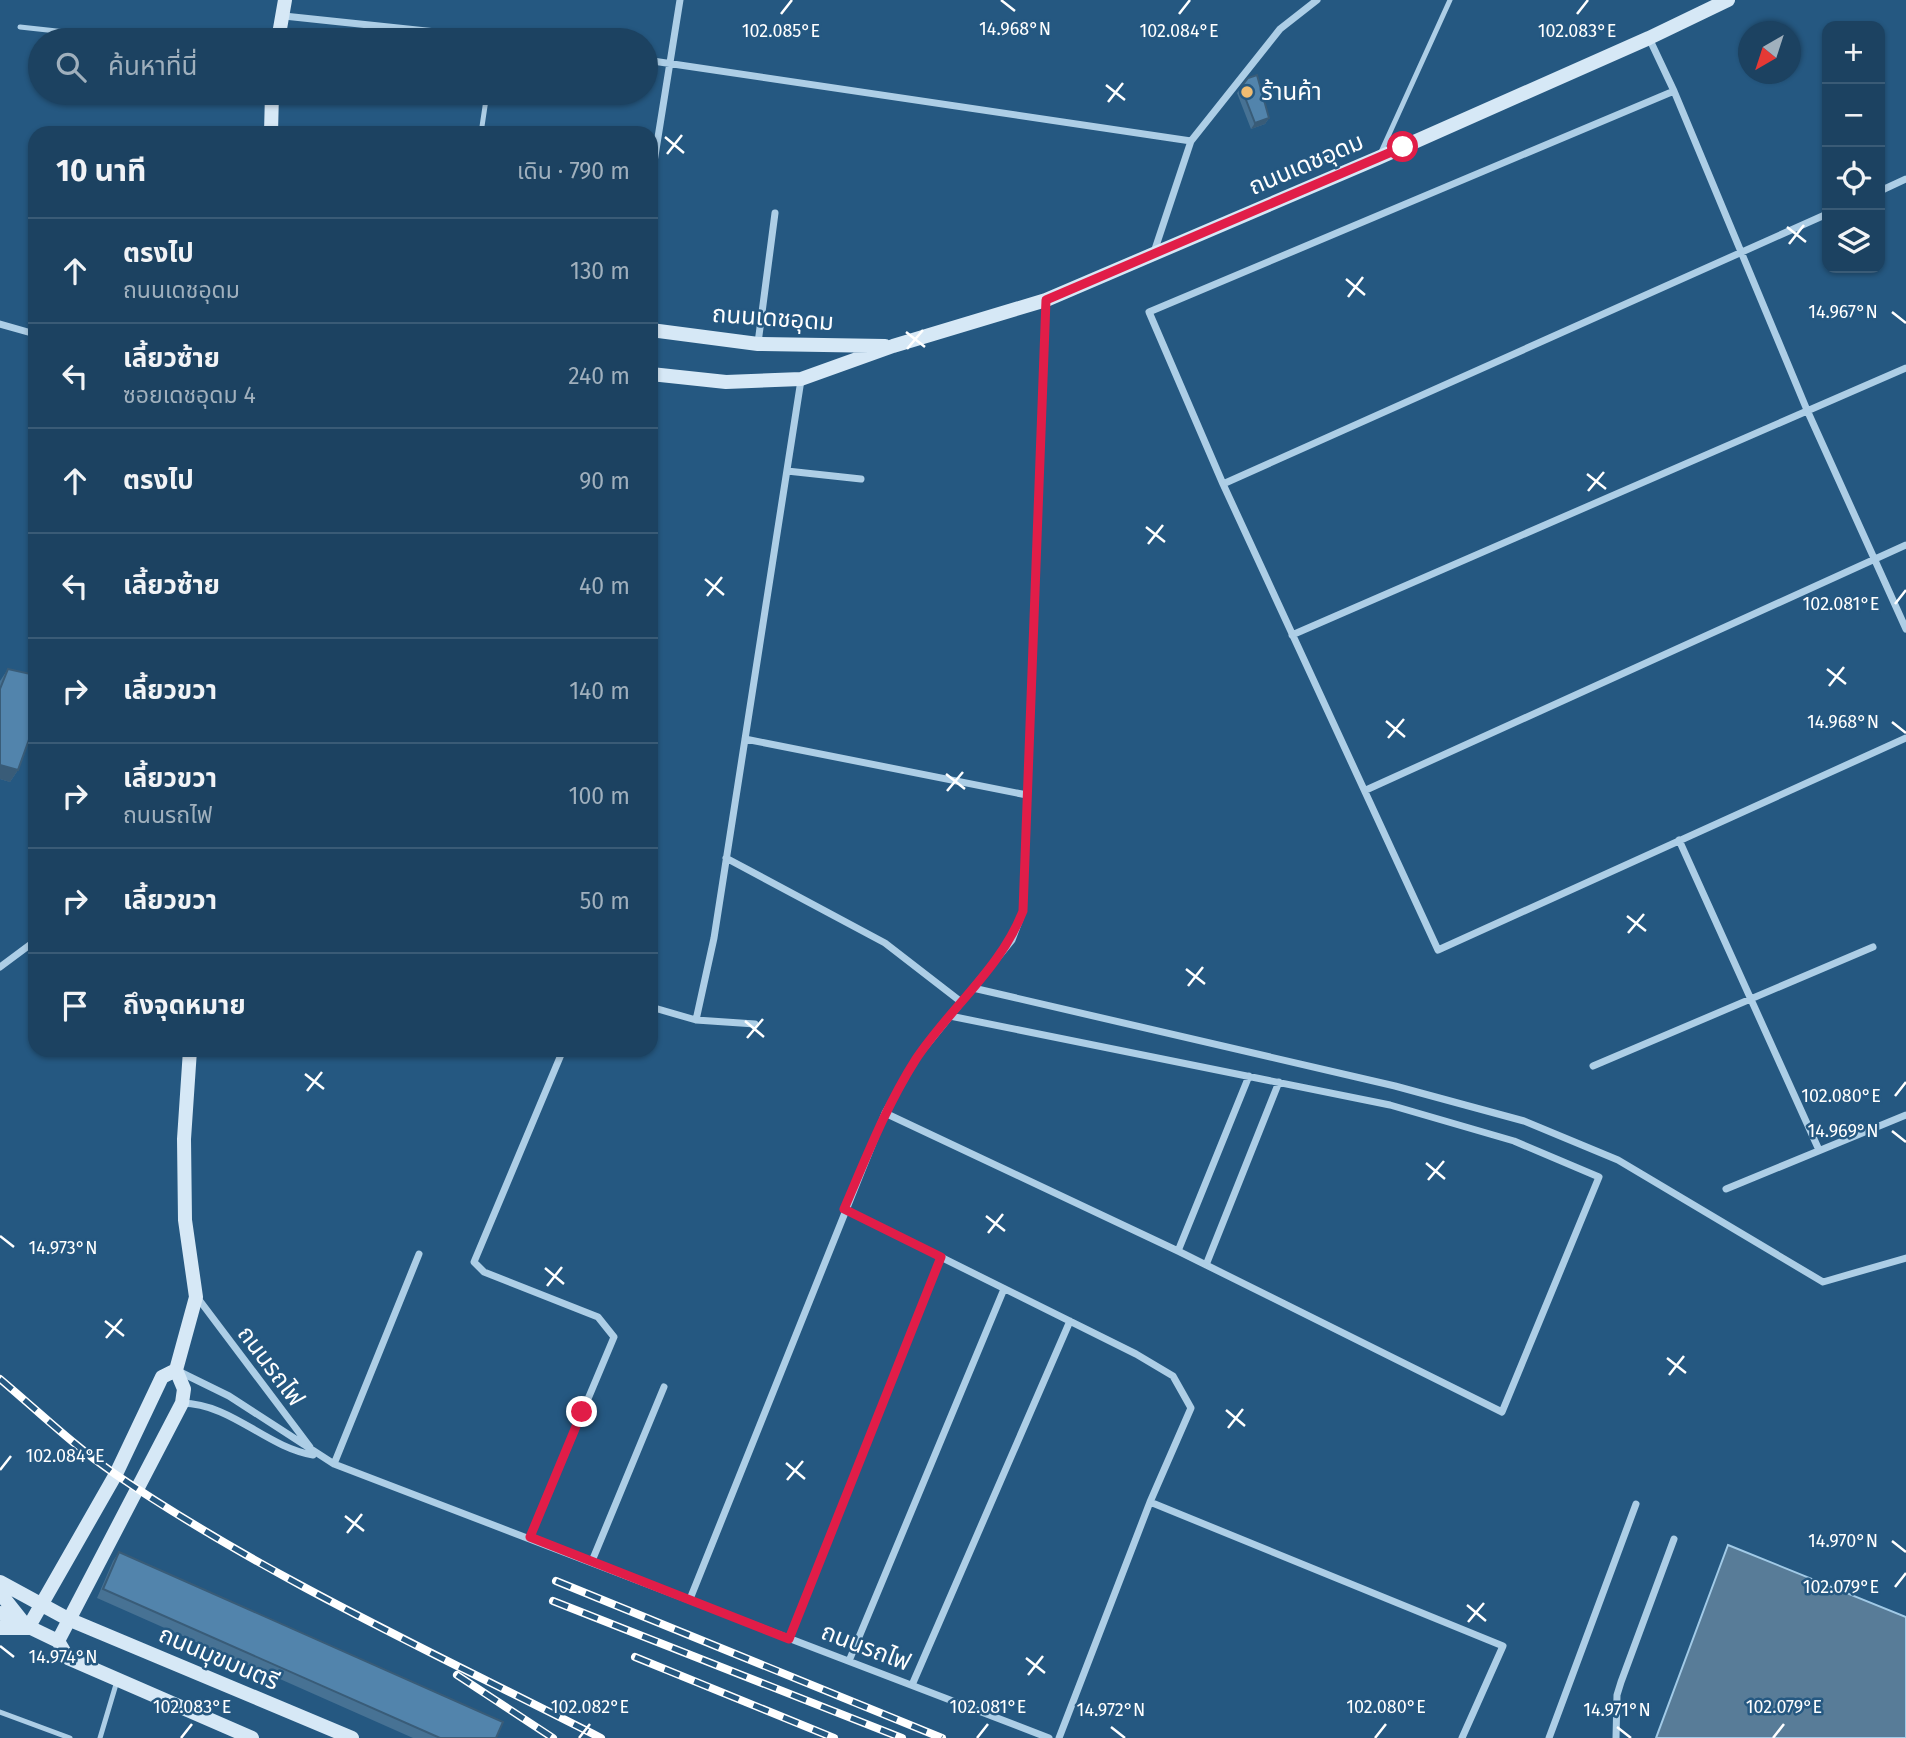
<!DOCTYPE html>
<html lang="th">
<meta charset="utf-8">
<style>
:root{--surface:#1c4261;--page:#294d6a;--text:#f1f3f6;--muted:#a0b0bd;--line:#3a5b76}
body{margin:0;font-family:"Fira Sans","Noto Sans Thai",sans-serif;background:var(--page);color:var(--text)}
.controls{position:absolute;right:21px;top:21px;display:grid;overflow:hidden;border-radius:14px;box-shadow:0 2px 5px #0004}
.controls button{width:63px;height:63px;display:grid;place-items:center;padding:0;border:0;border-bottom:2px solid var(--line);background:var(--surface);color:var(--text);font:35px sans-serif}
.compass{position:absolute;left:1738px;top:21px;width:63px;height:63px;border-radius:50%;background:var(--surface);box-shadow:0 2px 5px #0004;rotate:219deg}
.stop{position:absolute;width:21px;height:21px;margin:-16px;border:5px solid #e11d48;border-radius:50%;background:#fff}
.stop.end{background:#e11d48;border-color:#fff;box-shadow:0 2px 7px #0008}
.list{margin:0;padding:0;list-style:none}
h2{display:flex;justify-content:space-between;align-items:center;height:91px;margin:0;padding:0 28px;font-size:30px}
h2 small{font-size:23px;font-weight:400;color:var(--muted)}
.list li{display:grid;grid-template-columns:46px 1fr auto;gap:21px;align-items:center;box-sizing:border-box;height:105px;padding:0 28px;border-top:2px solid var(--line)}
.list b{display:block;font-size:26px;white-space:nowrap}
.list p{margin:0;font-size:23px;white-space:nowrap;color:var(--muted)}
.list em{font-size:23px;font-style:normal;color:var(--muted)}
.icon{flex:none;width:38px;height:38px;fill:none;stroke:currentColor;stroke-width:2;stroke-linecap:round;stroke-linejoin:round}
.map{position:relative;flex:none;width:1906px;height:1738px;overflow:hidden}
.search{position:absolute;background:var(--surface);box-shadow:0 2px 5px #0004;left:28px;top:28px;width:630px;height:77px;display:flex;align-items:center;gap:18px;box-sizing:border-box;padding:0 24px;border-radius:38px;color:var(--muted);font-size:26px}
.panel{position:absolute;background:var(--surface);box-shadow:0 2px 5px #0004;left:28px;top:126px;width:630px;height:931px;border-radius:21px}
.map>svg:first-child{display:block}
.water{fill:#587c98;stroke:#a1cae7;stroke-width:2}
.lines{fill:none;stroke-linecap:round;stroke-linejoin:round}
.service{stroke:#adcee6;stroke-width:5}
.minor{stroke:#adcee6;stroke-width:7}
.secondary{stroke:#d6e8f6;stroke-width:14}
.rail-casing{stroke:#fff;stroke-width:8}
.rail{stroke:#255881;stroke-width:5;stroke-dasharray:16;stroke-linecap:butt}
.wall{fill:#477294}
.shaded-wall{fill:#395c78}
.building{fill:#5284ac;stroke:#395c78;stroke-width:2}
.route{stroke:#e11d48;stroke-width:9}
.ticks{fill:none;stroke:#fff;stroke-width:2.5}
.poi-dot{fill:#f0bc71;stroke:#255881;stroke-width:2.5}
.labels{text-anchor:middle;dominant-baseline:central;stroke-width:5;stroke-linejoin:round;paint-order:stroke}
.poi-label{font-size:24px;fill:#fff;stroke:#255881;text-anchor:start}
.street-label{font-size:24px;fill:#fff;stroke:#255881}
.ticks-label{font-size:18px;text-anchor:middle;fill:#fff;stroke:#255881;stroke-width:5;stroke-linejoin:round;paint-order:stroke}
</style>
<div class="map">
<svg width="1906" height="1738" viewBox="0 0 1906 1738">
<rect width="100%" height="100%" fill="#255881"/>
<path class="water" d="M1728 1545 1906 1617V1738H1656Z"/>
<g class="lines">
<path class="service" d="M20 27 139 40
M481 133 487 93
M1381 152 1450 0
M0 1712 70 1738
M100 1738 117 1681"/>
<path class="minor" d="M284 16 511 40
M1649 38 1674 91 1807 410 1906 629
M646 60 1191 141
M1674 91 1149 312 1223 484 1438 950 1906 738
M651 181 680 0
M1880 191 1906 179
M1154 252 1191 141 1280 29 1317 0
M0 324 35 334
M758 343 775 213
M787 471 861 479
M1223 484 1827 214
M1292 635 1906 368
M745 739 1027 795
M1366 790 1906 545
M1679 840 1819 1150
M726 858 885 943 960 1001
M0 967 35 941
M973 988 1012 940 1023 911 1046 301
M651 1007 696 1020 755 1024
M696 1020 714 938 801 380
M1593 1066 1873 947
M885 1113 1178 1251 1502 1412 1599 1177 1514 1141 1390 1105 950 1016
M1726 1189 1906 1115
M844 1209 1136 1354 1173 1376 1191 1408 1150 1502 1059 1738
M1178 1251 1249 1076
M1206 1265 1279 1082
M197 1297 310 1447
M178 1371 229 1396 334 1464 1049 1738
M182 1403C232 1404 266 1447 313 1455
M334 1464 419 1254
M1150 1502 1503 1646 1462 1738
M530 1537 614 1337 598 1317 484 1272 474 1262 563 1050
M592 1561 664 1387
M690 1599 885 1113 917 1057 973 988 1395 1086 1524 1121 1618 1160 1823 1282 1906 1258
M789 1639 941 1257
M849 1661 1004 1289
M912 1685 1070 1321
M1549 1738 1636 1504
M1616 1738 1617 1695 1621 1682 1674 1539"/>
<path class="secondary" d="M278 40 285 0
M271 133 272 93
M651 330 758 344 885 346
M651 374 726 382 801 379 893 346 1046 300 1378 158 1649 38 1728 0
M0 1582 68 1619 352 1738
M0 1593 23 1622
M0 1613 58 1641
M0 1628H27
M28 1628 116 1474 162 1377 176 1370
M58 1641 182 1403 184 1389 176 1370 196 1297 185 1220 184 1139 190 1050
M58 1641 68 1658 252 1738"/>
<defs>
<path id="rail" d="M0 1379C38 1411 74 1446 115 1474 267 1577 438 1655 601 1738
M556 1581 942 1738
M553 1601 902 1738
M635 1657 834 1738
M457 1675 553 1738"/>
</defs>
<use href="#rail" class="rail-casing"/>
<use href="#rail" class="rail"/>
</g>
<path class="wall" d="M1248 78 1269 118 1265 124 1251 129 1237 93Z
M8 669 35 675V727H34L18 770 10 782 0 779V681Z
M119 1552 496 1738H413L97 1598 113 1561Z"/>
<path class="shaded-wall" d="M1269 118 1265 124 1251 129 1255 123Z
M0 765 18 770 10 782 0 779Z"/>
<path class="building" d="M1257 75 1269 118 1255 123 1241 87 1248 78Z
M8 669 35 675V723L18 770 0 765V689Z
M119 1552 503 1722 496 1738H440L103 1589Z"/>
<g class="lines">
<path class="route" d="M582 1412 530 1537 789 1639 941 1257 844 1209C866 1158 886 1106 916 1059 950 1008 1001 968 1023 911L1046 300 1403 147"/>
</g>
<path class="ticks" d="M1001 0 1015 11M781 14 792 0M1179 14 1190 0M1577 14 1588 0M1106 85 1125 100M1108 102 1123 83M665 137 684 153M667 154 682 135M1787 227 1806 242M1789 244 1804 225M1346 279 1365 295M1348 297 1363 277M1892 312 1906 323M906 332 925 347M907 349 923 330M1587 474 1606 489M1588 491 1604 472M1146 527 1165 542M1148 544 1163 525M705 579 724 595M707 596 722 577M1895 604 1906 590M1827 669 1846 684M1829 686 1844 667M1386 721 1405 737M1892 722 1906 733M1388 738 1404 719M946 774 965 789M947 791 963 772M1627 916 1646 931M1628 933 1644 914M1186 969 1205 984M1188 986 1203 967M745 1021 764 1037M747 1038 763 1019M305 1074 324 1089M307 1091 322 1072M1895 1096 1906 1082M1892 1131 1906 1142M1426 1163 1445 1179M1428 1180 1444 1161M986 1216 1005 1231M988 1233 1003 1214M0 1236 14 1247M545 1268 564 1284M547 1286 562 1267M105 1321 124 1336M106 1338 122 1319M1667 1358 1686 1373M1669 1375 1684 1356M1226 1410 1245 1426M1228 1428 1243 1409M786 1463 805 1479M0 1470 11 1456M787 1480 803 1461M345 1516 364 1531M347 1533 362 1514M1892 1541 1906 1552M1895 1587 1906 1573M1467 1605 1486 1621M1468 1622 1484 1603M0 1646 14 1657M1026 1658 1045 1673M1028 1675 1043 1656M1111 1727 1125 1738M1617 1727 1631 1738M181 1738 192 1724M579 1738 590 1724M977 1738 988 1724M1375 1738 1386 1724M1773 1738 1784 1724"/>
<circle class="poi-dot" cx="1247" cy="92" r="7"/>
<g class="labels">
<g class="poi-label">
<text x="1261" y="92">ร้านค้า</text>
</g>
<g class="street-label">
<text transform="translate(1306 164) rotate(-23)">ถนนเดชอุดม</text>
<text transform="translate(773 318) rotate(4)">ถนนเดชอุดม</text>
<text transform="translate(271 1366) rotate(53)">ถนนรถไฟ</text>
<text transform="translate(866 1647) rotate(21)">ถนนรถไฟ</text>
<text transform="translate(219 1658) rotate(23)">ถนนมุขมนตรี</text>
</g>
</g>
<g class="ticks-label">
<text x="1015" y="35">14.968°N</text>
<text x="781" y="37">102.085°E</text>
<text x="1179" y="37">102.084°E</text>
<text x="1577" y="37">102.083°E</text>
<text x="1843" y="318">14.967°N</text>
<text x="1841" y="610">102.081°E</text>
<text x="1843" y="728">14.968°N</text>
<text x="1841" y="1102">102.080°E</text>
<text x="1843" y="1137">14.969°N</text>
<text x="63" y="1254">14.973°N</text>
<text x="65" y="1462">102.084°E</text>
<text x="1843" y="1547">14.970°N</text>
<text x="1841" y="1593">102.079°E</text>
<text x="63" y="1663">14.974°N</text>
<text x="192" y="1713">102.083°E</text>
<text x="590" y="1713">102.082°E</text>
<text x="988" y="1713">102.081°E</text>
<text x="1386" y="1713">102.080°E</text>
<text x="1784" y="1713">102.079°E</text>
<text x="1111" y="1716">14.972°N</text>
<text x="1617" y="1716">14.971°N</text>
</g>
</svg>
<div class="controls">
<button>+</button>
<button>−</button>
<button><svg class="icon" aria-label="locate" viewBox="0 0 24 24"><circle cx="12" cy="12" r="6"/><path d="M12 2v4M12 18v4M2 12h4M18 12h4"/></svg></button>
<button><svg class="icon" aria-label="layers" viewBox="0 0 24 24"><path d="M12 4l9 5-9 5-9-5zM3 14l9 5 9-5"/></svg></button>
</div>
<svg class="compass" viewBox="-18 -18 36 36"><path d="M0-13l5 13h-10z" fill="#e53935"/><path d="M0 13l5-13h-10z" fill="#a0b0bd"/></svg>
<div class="stop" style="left:1403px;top:147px"></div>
<div class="stop end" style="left:582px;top:1412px"></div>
<div class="search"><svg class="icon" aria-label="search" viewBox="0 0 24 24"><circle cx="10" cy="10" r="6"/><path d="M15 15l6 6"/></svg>ค้นหาที่นี่</div>
<section class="panel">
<h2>10 นาที<small>เดิน · 790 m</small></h2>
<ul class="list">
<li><svg class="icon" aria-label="ahead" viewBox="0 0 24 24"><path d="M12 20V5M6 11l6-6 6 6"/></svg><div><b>ตรงไป</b><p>ถนนเดชอุดม</p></div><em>130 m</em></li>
<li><svg class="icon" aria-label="left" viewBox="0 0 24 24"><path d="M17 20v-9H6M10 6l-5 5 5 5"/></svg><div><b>เลี้ยวซ้าย</b><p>ซอยเดชอุดม 4</p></div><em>240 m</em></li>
<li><svg class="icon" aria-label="ahead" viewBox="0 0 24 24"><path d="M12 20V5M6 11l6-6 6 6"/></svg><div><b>ตรงไป</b></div><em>90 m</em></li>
<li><svg class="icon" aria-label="left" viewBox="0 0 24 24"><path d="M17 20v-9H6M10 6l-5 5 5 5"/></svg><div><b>เลี้ยวซ้าย</b></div><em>40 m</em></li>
<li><svg class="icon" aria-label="right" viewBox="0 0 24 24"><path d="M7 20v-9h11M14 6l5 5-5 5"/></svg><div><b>เลี้ยวขวา</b></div><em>140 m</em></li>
<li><svg class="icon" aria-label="right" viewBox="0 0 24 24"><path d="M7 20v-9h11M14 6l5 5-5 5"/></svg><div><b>เลี้ยวขวา</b><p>ถนนรถไฟ</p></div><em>100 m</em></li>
<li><svg class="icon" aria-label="right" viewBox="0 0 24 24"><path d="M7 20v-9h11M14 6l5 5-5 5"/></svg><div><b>เลี้ยวขวา</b></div><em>50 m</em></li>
<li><svg class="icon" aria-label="arrive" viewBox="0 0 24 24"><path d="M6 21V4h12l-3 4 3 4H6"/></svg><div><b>ถึงจุดหมาย</b></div></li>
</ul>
</section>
</div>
